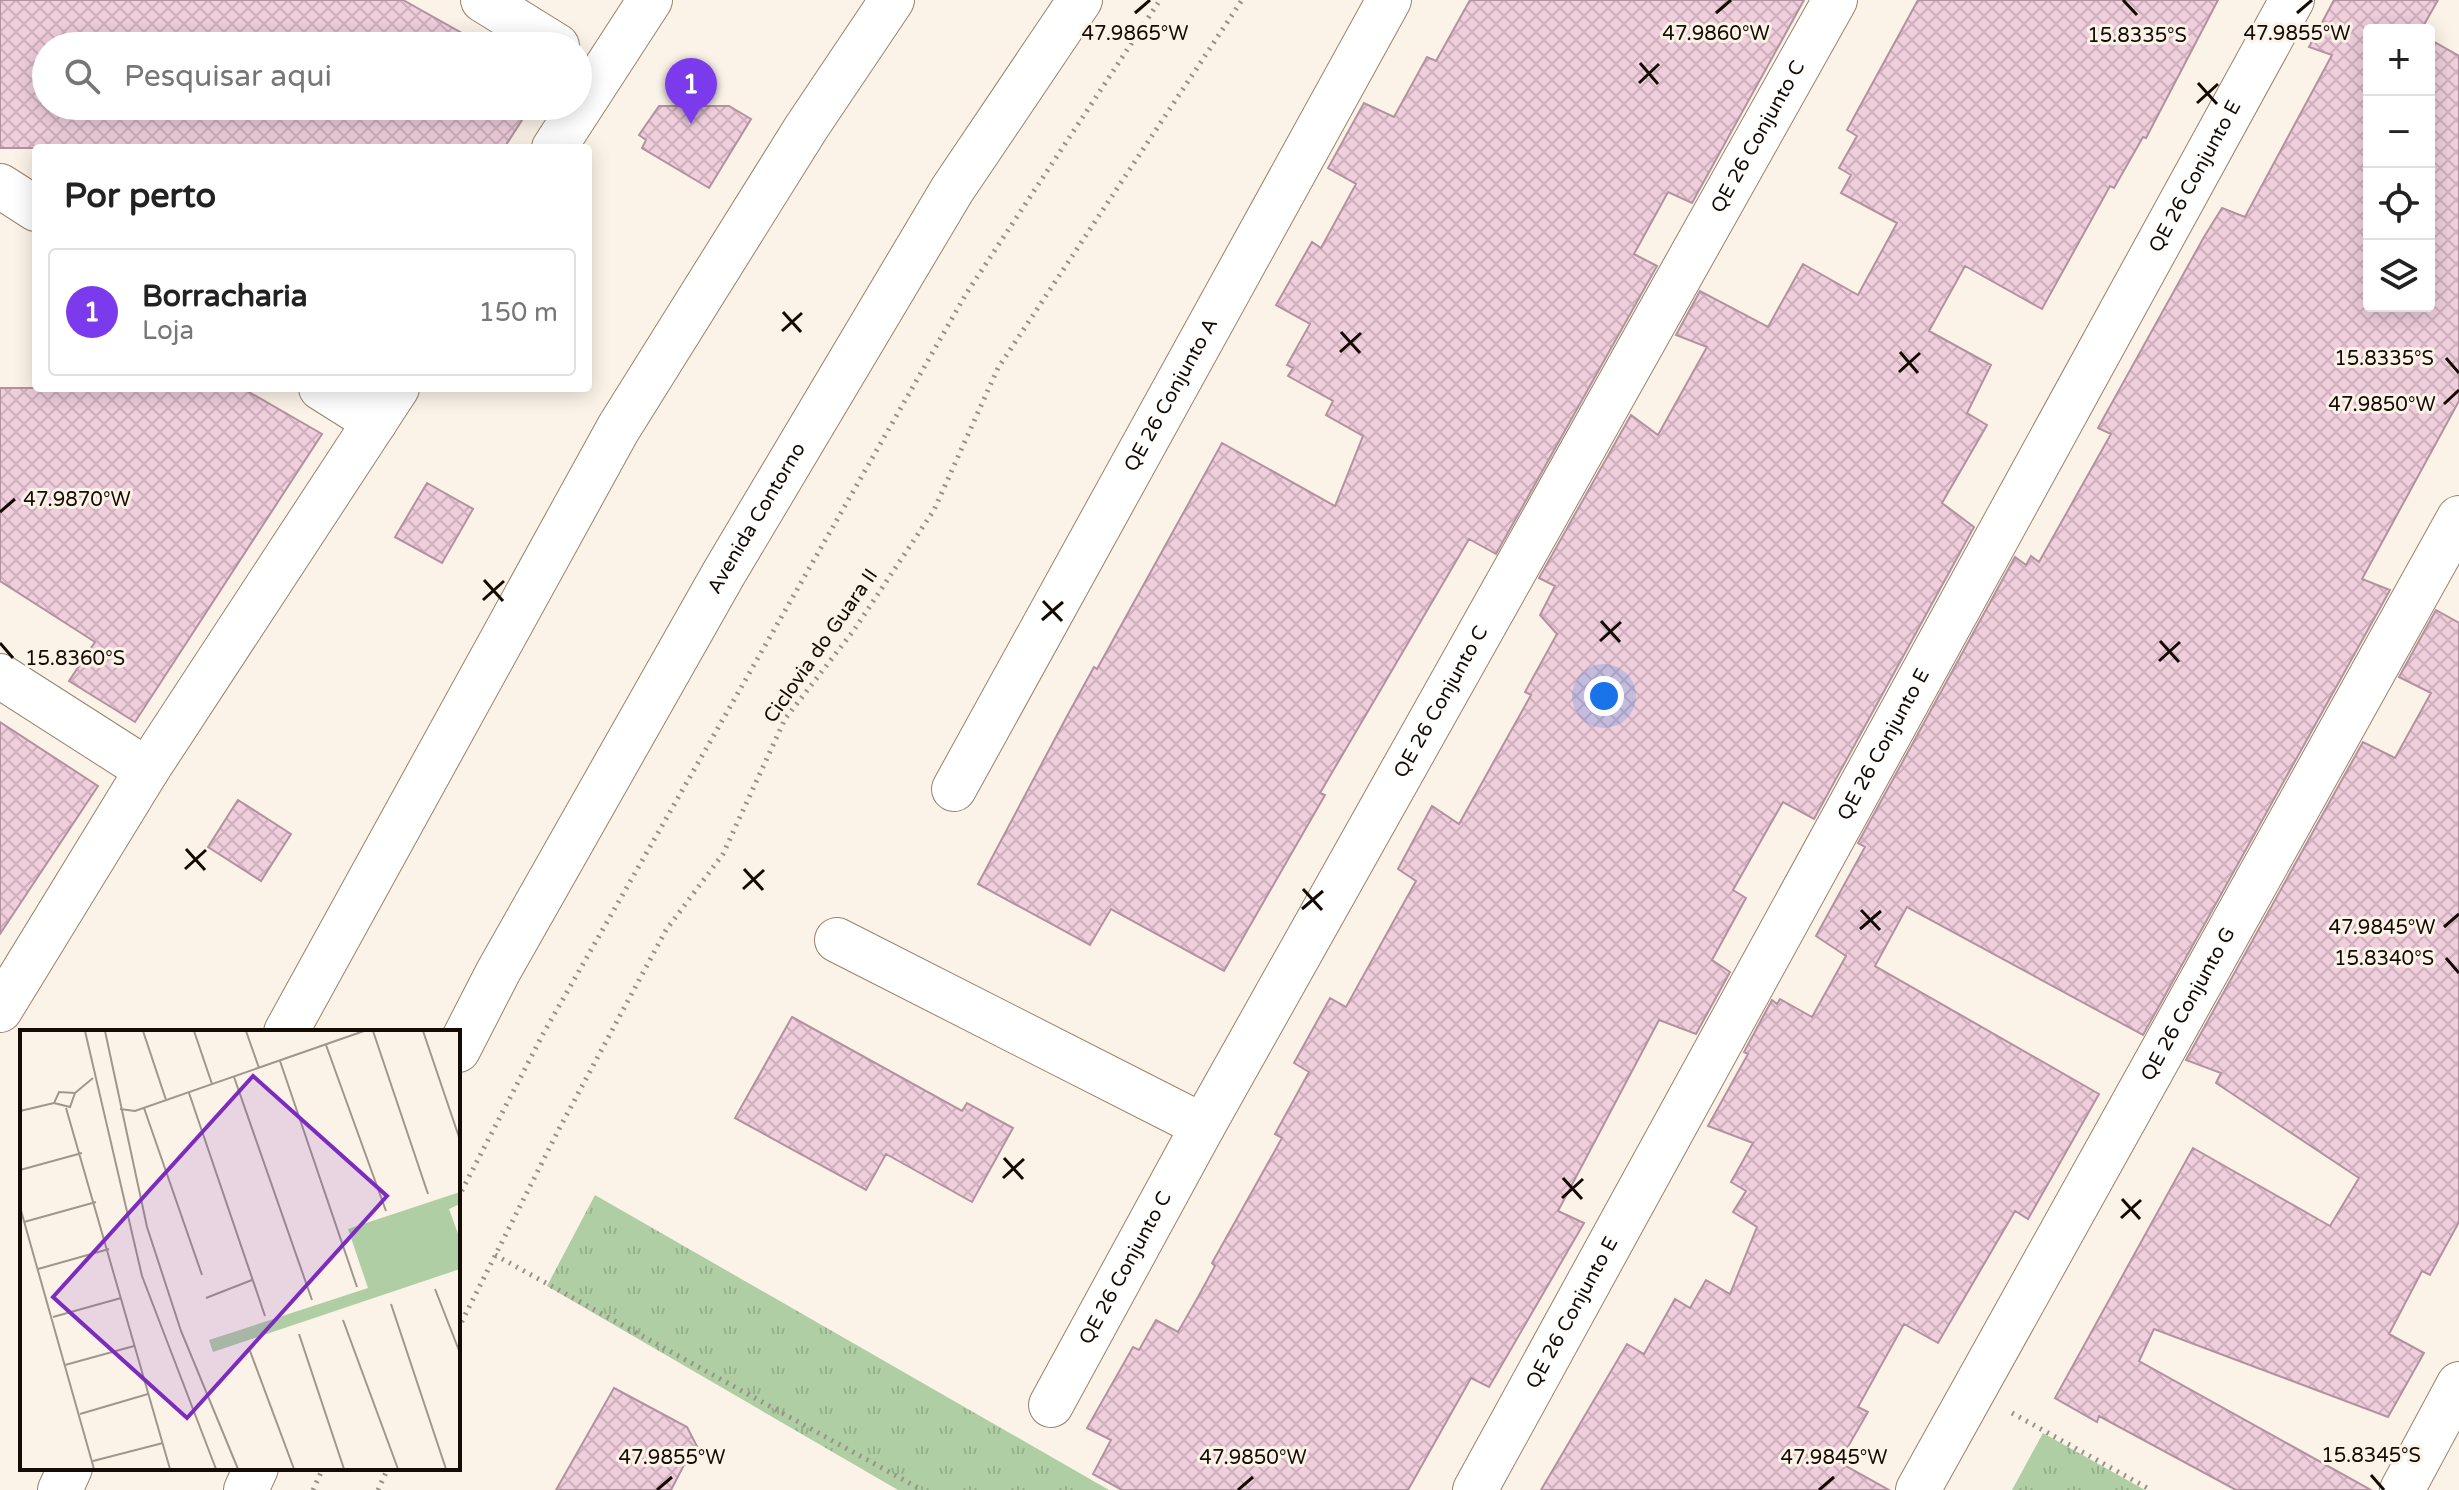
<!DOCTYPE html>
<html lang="pt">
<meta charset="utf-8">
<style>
:root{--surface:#fff;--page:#f6f6f6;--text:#222;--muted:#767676;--line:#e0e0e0;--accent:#7c3aed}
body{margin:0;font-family:"Varela Round",sans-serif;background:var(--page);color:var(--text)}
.controls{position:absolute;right:24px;top:24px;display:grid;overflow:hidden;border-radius:8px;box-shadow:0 4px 20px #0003}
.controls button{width:72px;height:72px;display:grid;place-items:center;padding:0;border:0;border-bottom:2px solid var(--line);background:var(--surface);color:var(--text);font:40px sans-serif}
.you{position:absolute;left:1604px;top:696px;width:28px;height:28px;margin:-20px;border:6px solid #fff;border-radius:50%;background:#1a73e8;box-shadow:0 0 0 12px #1a73e833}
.badge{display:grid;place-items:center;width:52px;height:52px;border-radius:50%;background:var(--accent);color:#fff;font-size:26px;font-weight:700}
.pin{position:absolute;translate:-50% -66px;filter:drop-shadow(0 2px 4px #0008)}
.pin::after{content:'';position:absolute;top:42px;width:28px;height:24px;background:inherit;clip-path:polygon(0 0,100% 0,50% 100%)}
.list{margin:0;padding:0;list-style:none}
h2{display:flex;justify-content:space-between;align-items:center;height:104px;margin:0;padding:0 32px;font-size:34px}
h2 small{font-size:26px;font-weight:400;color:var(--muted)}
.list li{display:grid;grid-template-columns:52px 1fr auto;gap:24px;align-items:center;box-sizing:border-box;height:128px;margin:0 16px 16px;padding:0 16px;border:2px solid var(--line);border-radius:8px}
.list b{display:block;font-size:30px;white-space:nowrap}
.list p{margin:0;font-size:26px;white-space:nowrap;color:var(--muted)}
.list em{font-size:26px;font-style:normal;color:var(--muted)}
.icon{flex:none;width:44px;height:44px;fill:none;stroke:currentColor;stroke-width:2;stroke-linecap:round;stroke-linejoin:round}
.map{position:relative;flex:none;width:2459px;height:1490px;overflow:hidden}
.search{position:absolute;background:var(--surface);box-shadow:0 4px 20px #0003;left:32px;top:32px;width:560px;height:88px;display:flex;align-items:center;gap:20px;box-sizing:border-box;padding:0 28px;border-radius:44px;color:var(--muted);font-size:30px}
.panel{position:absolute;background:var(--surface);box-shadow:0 4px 20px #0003;left:32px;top:144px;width:560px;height:248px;border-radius:8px}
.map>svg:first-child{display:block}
.grass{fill:url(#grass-tufts)}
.building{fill:url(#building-cross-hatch);stroke:#b392a0;stroke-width:2}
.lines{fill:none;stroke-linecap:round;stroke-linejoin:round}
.street-casing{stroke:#97836b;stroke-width:46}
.secondary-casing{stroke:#97836b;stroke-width:46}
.path{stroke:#9a9187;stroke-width:5;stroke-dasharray:2 6;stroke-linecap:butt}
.street{stroke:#fff;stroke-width:44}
.secondary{stroke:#fff;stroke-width:44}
.ticks{fill:none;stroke:#140c04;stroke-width:3}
.labels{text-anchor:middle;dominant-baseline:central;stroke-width:6;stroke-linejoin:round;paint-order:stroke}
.street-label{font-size:20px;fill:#140c04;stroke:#fcf3e8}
.inset-road{fill:none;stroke:#9f978d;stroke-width:2}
.view{fill:#7b2cbf;fill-opacity:0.15;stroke:#7b2cbf;stroke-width:4}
.inset-edge{fill:none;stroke:#140c04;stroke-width:4}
.ticks-label{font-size:20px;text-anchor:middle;fill:#140c04;stroke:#fcf3e8;stroke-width:6;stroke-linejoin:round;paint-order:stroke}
</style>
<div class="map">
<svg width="2459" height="1490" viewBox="0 0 2459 1490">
<defs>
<pattern id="grass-tufts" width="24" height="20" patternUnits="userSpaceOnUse" patternTransform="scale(2)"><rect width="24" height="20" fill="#afcea4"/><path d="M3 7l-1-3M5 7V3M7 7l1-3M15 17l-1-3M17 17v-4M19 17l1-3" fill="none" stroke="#96b08c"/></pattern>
<pattern id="building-cross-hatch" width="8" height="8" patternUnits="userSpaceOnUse" patternTransform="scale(2)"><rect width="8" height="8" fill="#f0cedc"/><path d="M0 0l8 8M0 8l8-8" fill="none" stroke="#cdb0bb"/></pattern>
</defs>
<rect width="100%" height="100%" fill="#fcf3e8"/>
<path class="grass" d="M595 1195 1109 1490H898L547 1286Z
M2043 1433 2145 1490H2012Z"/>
<path class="building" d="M0 0H403L485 46H46V106H531L504 148H0Z
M1470 0H1804L1692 203 1668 192 1634 254 1657 266 1496 554 1469 539 1320 793 1325 795 1224 971 1111 909 1090 945 978 884 1066 718 1094 667 1097 669 1222 443 1335 506 1363 436 1326 415 1333 401 1288 376 1293 368 1287 365 1310 324 1276 305 1312 242 1321 248 1356 184 1328 168 1364 103 1394 117 1427 57 1436 61Z
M1918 0H2218L2146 138 2143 137 2114 188 2110 186 2042 309 1965 266 1929 331 1991 365 1967 413 1987 425 1942 503 1974 527 1814 819 1783 802 1733 890 1746 898 1712 960 1730 972 1696 1034 1659 1020 1558 1211 1584 1223 1489 1387 1471 1378 1408 1490H1122L1093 1474 1111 1440 1087 1428 1133 1347 1139 1350 1156 1320 1178 1332 1198 1297 1215 1266 1212 1263 1282 1138 1275 1134 1309 1072 1294 1063 1330 998 1346 1007 1416 881 1398 869 1432 806 1459 824 1531 695 1525 692 1557 634 1540 615 1555 586 1539 578 1631 415 1658 435 1707 347 1676 335 1700 291 1768 327 1803 264 1858 295 1897 223 1841 193 1851 175 1839 168 1857 136 1847 130Z
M2334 0H2438L2421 30H2369V306H2429V39L2459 56V401L2362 579 2390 590 2143 1035 1907 907 1875 966 2099 1094 2028 1219 2015 1211 1938 1343 1904 1324 1858 1407 1868 1412 1839 1462 1889 1490H1541L1627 1344 1644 1354 1675 1299 1690 1308 1706 1280 1730 1294 1757 1227 1733 1212 1746 1191 1731 1182 1753 1143 1708 1126 1748 1054 1744 1052 1772 1000 1777 1004 1780 999 1812 1017 1846 956 1816 936 1865 847 1858 843 2015 557 2026 565 2031 556 2039 562 2111 434 2098 428 2204 237 2222 208 2245 217 2332 55 2309 47Z
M659 106H729L751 119 709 188 642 148 646 140 639 135Z
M0 388H242L322 434 135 722 69 681 95 642 0 581Z
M427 483 473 509 442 563 395 537Z
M2436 610 2459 623V1222L2430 1275 2422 1271 2389 1334 2424 1353 2388 1417 2154 1329 2139 1361 2371 1490H2236L2099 1416 2097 1422 2055 1398 2193 1148 2330 1226 2359 1178 2216 1083 2221 1073 2186 1060 2363 742 2395 758 2431 693 2399 677Z
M0 722 98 786 0 934Z
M238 800 291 834 261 881 208 847Z
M792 1017 962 1111 967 1103 1013 1128 972 1202 886 1154 866 1190 735 1118Z
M614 1388 687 1427 702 1456 684 1465 671 1490H556Z"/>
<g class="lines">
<defs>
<g id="street">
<path d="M483 0 557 46"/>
<path d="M554 148 650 0"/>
<path d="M0 186 36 209"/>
<path d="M321 388 375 422"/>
<path d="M0 676 147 770"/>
<path id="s1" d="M954 789 1389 0"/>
<path d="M837 940 1203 1126"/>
<path d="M0 1010 147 770 397 388"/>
<path id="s2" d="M1051 1405 1203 1126 1835 0"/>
<path id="s3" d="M1475 1490 2292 0"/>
<path id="s4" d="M1918 1490 2459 518"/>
<path d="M2402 1490 2459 1384"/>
</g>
<g id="secondary">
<path d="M286 1032 618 429 806 128 892 0"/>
<path id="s5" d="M458 1050 498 972 724 573 952 190 1080 0"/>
<path d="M60 1490 70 1468"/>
<path d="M246 1490 256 1468"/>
</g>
</defs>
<use href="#street" class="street-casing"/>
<use href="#secondary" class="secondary-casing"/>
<path class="path" d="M458 1198 543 1034 966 294 1160 0
M495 1255 922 1490
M458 1329 559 1129 666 930 723 854 785 719 854 630 934 510 998 368 1242 0
M2012 1413 2151 1490
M313 1490 323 1468
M378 1490 388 1468"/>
<use href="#street" class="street"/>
<use href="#secondary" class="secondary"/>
</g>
<path class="ticks" d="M2123 0 2137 15M1135 13 1150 0M1716 13 1731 0M2297 13 2312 0M1640 63 1658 84M1639 83 1659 64M2198 83 2217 104M2197 103 2218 84M783 312 801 332M782 331 802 313M1341 332 1360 353M1340 352 1361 333M1900 352 1918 373M2446 358 2459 373M1899 372 1920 353M2444 404 2459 390M0 512 15 499M484 580 503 601M483 600 504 581M1043 601 1062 621M1042 620 1063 602M1601 621 1620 642M1600 641 1621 622M2160 641 2179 662M0 643 13 658M2159 661 2180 642M186 849 205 870M185 869 206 850M744 869 763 890M743 889 764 870M1303 889 1322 910M1302 909 1323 891M1861 910 1880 930M2444 927 2459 914M1860 929 1881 911M2446 958 2459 973M1004 1158 1023 1179M1003 1178 1024 1159M1563 1178 1582 1199M1562 1198 1583 1179M2122 1199 2140 1219M2121 1218 2141 1200M2371 1475 2384 1490M657 1490 672 1477M1238 1490 1253 1477M1819 1490 1834 1477"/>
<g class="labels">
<g class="street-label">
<text stroke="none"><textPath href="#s2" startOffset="1452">QE 26 Conjunto C</textPath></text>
<text stroke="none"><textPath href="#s3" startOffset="1498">QE 26 Conjunto E</textPath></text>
<text stroke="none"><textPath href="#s1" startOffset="450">QE 26 Conjunto A</textPath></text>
<text stroke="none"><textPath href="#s5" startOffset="610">Avenida Contorno</textPath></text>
<text transform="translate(821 646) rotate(-55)">Ciclovia do Guara II</text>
<text stroke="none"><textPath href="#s2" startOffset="804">QE 26 Conjunto C</textPath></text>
<text stroke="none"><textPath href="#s3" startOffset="850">QE 26 Conjunto E</textPath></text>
<text stroke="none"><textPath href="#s4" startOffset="556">QE 26 Conjunto G</textPath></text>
<text stroke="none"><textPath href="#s2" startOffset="156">QE 26 Conjunto C</textPath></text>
<text stroke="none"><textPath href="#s3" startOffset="202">QE 26 Conjunto E</textPath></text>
</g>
</g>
<g transform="translate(20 1030)">
<rect width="440" height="440" fill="#fcf3e8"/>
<path d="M440 162V174L429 179 440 209V239L193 322 189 310 348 258 328 199Z" fill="#afcea4"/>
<path class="inset-road" d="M65 1 122 246 196 439M85 1 127 197 161 301 218 439M123 1 146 70M174 1 192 54M226 1 239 38M353 1 408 164M403 1 440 110M306 15 366 181M260 31 337 257M214 47 292 270M55 63 50 77 34 73 39 62 55 63 73 48M169 63 245 286M46 78 150 439M124 78 182 245M100 79 115 81 344 1M0 81 34 73M0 140 62 123M0 177 74 439M4 192 76 172M18 239 89 219M415 259 440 323M186 268 232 250M371 274 426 439M33 287 101 268M323 290 378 439M279 304 324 439M230 321 274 439M45 335 114 316M60 384 128 364M73 431 143 413"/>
<path class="view" d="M233 46 367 166 167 388 33 267Z"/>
<rect width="440" height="440" class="inset-edge"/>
</g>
<g class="ticks-label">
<text x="1135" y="40">47.9865°W</text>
<text x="1716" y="40">47.9860°W</text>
<text x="2297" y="40">47.9855°W</text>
<text x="2137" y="42">15.8335°S</text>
<text x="2384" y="365">15.8335°S</text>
<text x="2382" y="411">47.9850°W</text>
<text x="77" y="506">47.9870°W</text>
<text x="75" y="665">15.8360°S</text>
<text x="2382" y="934">47.9845°W</text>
<text x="2384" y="965">15.8340°S</text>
<text x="2371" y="1462">15.8345°S</text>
<text x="672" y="1464">47.9855°W</text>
<text x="1253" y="1464">47.9850°W</text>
<text x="1834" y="1464">47.9845°W</text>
</g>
</svg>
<div class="controls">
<button>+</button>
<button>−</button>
<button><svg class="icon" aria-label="locate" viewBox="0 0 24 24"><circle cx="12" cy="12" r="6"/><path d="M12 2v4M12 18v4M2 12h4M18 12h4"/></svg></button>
<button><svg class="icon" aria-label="layers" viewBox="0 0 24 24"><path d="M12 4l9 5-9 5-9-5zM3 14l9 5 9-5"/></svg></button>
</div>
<div class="you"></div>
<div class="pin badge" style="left:691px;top:124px">1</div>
<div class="search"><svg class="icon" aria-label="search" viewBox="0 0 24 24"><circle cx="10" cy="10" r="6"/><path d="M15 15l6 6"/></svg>Pesquisar aqui</div>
<section class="panel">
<h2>Por perto<small></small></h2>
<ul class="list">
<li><span class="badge">1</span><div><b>Borracharia</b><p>Loja</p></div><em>150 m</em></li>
</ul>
</section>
</div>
